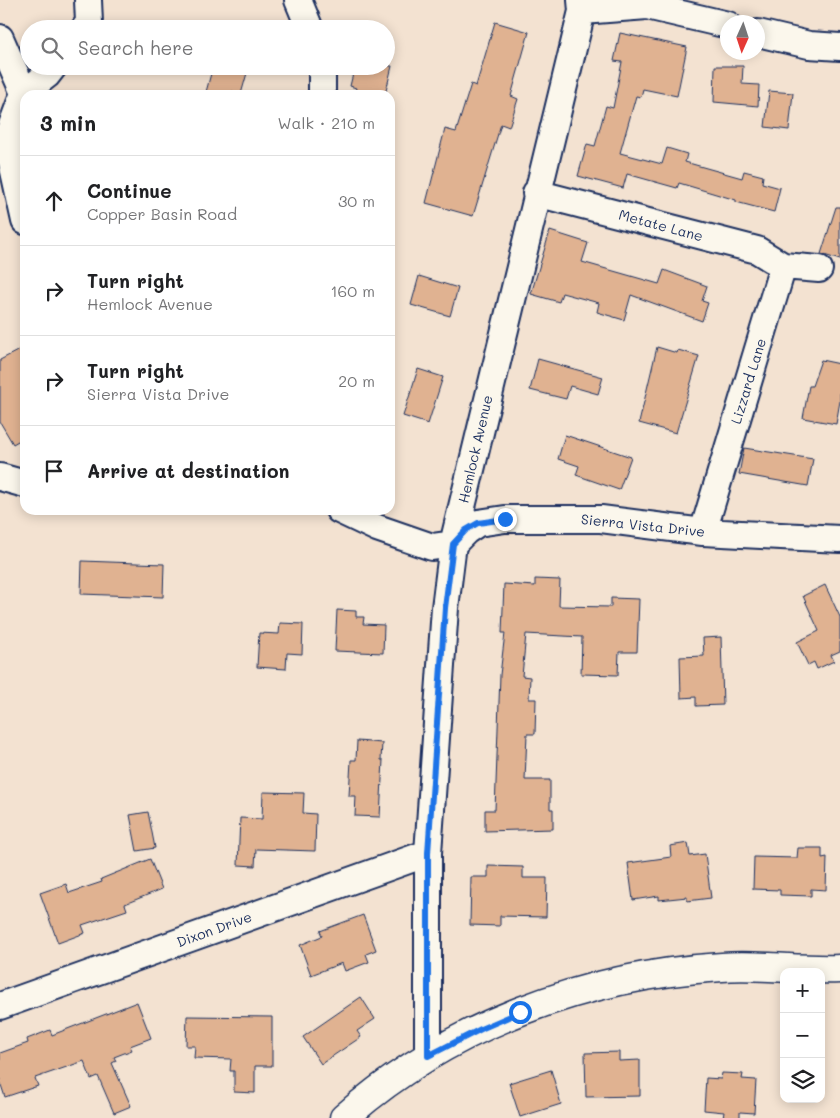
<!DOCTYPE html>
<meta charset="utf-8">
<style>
:root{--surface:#fff;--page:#f6f6f6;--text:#202124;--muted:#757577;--line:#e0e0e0}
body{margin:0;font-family:Mali,sans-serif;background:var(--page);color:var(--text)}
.controls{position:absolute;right:15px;bottom:15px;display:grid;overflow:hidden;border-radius:10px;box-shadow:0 2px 12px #0003}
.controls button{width:45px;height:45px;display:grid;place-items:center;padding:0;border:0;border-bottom:1px solid var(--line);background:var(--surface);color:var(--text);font:25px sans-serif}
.compass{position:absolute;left:720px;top:15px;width:45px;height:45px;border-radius:50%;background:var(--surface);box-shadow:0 2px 12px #0003;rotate:183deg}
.stop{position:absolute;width:15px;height:15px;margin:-11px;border:4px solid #1a73e8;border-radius:50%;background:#fff}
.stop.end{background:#1a73e8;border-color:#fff;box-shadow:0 1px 5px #0008}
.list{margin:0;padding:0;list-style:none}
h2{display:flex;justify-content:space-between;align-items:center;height:65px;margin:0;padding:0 20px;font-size:21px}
h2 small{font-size:16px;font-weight:400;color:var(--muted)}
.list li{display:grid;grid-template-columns:32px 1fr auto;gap:15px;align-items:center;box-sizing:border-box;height:90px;padding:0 20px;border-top:1px solid var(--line)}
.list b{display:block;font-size:19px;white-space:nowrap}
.list p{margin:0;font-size:16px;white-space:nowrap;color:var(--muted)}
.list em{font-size:16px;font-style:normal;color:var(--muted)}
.icon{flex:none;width:28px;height:28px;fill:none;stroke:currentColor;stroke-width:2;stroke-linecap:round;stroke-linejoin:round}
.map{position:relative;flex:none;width:840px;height:1118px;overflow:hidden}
.search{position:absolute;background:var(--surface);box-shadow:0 2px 12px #0003;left:20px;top:20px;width:375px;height:55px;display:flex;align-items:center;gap:12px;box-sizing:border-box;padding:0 18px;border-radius:28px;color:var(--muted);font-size:19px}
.panel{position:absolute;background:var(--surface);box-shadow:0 2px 12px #0003;left:20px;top:90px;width:375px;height:425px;border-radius:15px}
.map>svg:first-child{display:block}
.building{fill:#e0b291;stroke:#1b2f5e}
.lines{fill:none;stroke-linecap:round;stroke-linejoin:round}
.street-casing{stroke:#1b2f5e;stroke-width:30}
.secondary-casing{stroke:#1b2f5e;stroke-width:31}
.street{stroke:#fbf7ec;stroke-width:26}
.secondary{stroke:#fbf7ec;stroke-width:28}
.route{stroke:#1a73e8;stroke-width:6}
.labels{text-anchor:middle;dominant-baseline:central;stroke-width:4;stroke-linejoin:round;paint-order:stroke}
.street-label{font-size:14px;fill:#1b2f5e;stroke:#fbf7ec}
</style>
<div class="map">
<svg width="840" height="1118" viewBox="0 0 840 1118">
<rect width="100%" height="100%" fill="#f3e2d1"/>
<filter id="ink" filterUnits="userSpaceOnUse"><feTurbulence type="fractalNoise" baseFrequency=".02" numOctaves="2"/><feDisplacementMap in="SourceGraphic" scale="10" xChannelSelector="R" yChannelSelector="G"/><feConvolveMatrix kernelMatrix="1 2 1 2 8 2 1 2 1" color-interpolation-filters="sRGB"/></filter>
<g filter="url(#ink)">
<path class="building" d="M495 22 529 32 511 96 518 99 509 127 501 124 473 216 426 203 445 129 456 132 471 84 476 86Z
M620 33 687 47 677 96 643 89 641 97 636 96 620 153 662 164 667 148 687 154 685 162 742 178 744 171 763 176 762 183 780 188 774 212 736 202V200L679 183 677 188 627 174 623 188 578 176 587 144 595 146 606 106 613 108 622 62 614 61Z
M213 66H249L241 94 232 91 231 95H216L206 92Z
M368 66H392L385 95H354L356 88 350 86 354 70 367 73Z
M715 66H743L742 84 759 85 758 106 714 102Z
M769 91 793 93 789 130 765 127Z
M836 207H840V260L821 254Z
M550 231 588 243 582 262 659 284 664 270 707 286 702 301 708 303 702 321 631 295 624 320 597 312 599 303 562 293 559 302 531 294Z
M419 276 458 288 450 316 411 305Z
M25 347V437L13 444 0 422V360Z
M657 347 677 353 678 350 699 356 676 433 639 423Z
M538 359 603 377 598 394 570 386 566 399 530 390Z
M821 360 840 364V401L836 424 803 418 809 386H812Z
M418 369 443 377 428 424 403 416Z
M565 435 631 457 619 490 576 475 579 466 558 459Z
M744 448 813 459 808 486 739 474Z
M82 561 164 564 163 597 81 594Z
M535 579 560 580 559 606 611 607V598L639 599 637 652H619L618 675 581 674 582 637 526 634 522 676 530 677 529 699H536L535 734H527L525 780H550V809H553V829L485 831V810H495L500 675 505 633H502L504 584 535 586Z
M825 585 840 617V651L831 655 834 661 817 669 814 662 808 665 797 642 819 631 803 596Z
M337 610 356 611V617H364L363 624 384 625 383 653 335 651Z
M280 623 303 624 302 654 287 653 286 669 257 667 259 633 279 634Z
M721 637 723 705 696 706V697L681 698 680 657 704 656 703 638Z
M357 741 382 743 381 760H383L380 817 355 816 356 796H349L351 760H356Z
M263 792 304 793 303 813 316 814 315 851 256 849 255 866 238 865 240 818 262 819Z
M148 812 155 848 137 851 130 815Z
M688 843 690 856 705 854 711 898 687 901V897L659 900V896L633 900 628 863 671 857 670 846Z
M798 848H822V858L827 857 826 890 811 889V896L780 895V890L753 889 754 857 797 858Z
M150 859 162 889 125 904 127 910 82 925 85 933 58 943 40 893 66 884 69 893 102 882 101 879Z
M488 866 523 867V878H547L546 917 500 916V926L470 925 471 877H488Z
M363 915 376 950 366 954 369 962 345 971 342 963 311 975 300 945 322 936 320 931Z
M361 997 375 1019 357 1031 361 1037 321 1064 303 1037Z
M137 1002 151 1038 130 1046 132 1050 114 1057 116 1061 112 1063 131 1106 114 1113 98 1076 91 1079 84 1061 35 1078 38 1086 5 1097 0 1082V1053L28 1043 27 1039 50 1030 52 1035Z
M187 1016 272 1017V1066H255V1093L234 1092V1071H230L231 1059 194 1058 195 1046H186Z
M619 1052V1061L640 1060V1096L586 1097 585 1053Z
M551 1070 561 1104 520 1117 509 1083Z
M722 1073 743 1074 742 1079 756 1080 754 1113 740 1112V1118H723L724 1112 704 1110 706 1078 721 1079Z"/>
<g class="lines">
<defs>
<path id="street" d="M298 0 310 29
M582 11 647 6 728 25
M84 29 89 23 88 0
M758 33 809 45 840 47
M0 38 24 93
M322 95V66
M536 193 757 250 783 266
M25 221 10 153 9 133 24 93 47 75 54 66
M0 477 25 484
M339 510 377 528 432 547 453 544 466 531 478 523 505 519H601L703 532 840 539
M703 532 783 266 819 269
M0 1006 428 853
M428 1056V853L445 608 453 544 582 11 581 0"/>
<path id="secondary" d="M344 1118C447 1026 586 975 722 967 761 964 801 971 840 969"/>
</defs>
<use href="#street" class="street-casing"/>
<use href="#secondary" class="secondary-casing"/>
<use href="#street" class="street"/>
<use href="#secondary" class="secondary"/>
</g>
</g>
<g class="lines" filter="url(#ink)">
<path class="route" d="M505 519 478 523 466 530 453 544 445 608 428 853V1056L483 1028 520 1012"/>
</g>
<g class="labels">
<g class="street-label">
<text transform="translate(661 225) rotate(15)">Metate Lane</text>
<text transform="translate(748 381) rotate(-73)">Lizzard Lane</text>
<text transform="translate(475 449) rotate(-77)">Hemlock Avenue</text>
<text transform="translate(643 525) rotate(6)">Sierra Vista Drive</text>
<text transform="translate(214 929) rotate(-20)">Dixon Drive</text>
</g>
</g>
</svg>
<div class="controls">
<button>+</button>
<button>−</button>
<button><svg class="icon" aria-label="layers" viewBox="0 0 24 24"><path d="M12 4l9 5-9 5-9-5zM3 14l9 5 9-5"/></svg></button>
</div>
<svg class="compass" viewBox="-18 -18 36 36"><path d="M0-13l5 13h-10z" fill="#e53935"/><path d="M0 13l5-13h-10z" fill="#757577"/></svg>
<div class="stop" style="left:520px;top:1012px"></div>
<div class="stop end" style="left:505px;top:519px"></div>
<div class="search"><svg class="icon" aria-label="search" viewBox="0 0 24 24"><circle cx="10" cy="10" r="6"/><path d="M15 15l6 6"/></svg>Search here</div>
<section class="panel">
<h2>3 min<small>Walk · 210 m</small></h2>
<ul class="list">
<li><svg class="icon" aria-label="ahead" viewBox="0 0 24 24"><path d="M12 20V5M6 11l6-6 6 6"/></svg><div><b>Continue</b><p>Copper Basin Road</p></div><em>30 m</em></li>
<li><svg class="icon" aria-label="right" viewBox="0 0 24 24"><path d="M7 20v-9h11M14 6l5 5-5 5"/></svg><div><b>Turn right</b><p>Hemlock Avenue</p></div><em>160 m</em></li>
<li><svg class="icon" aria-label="right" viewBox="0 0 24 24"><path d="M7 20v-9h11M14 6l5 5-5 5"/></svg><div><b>Turn right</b><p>Sierra Vista Drive</p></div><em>20 m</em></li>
<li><svg class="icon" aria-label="arrive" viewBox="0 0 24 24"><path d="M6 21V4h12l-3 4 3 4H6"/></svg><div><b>Arrive at destination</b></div></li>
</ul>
</section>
</div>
